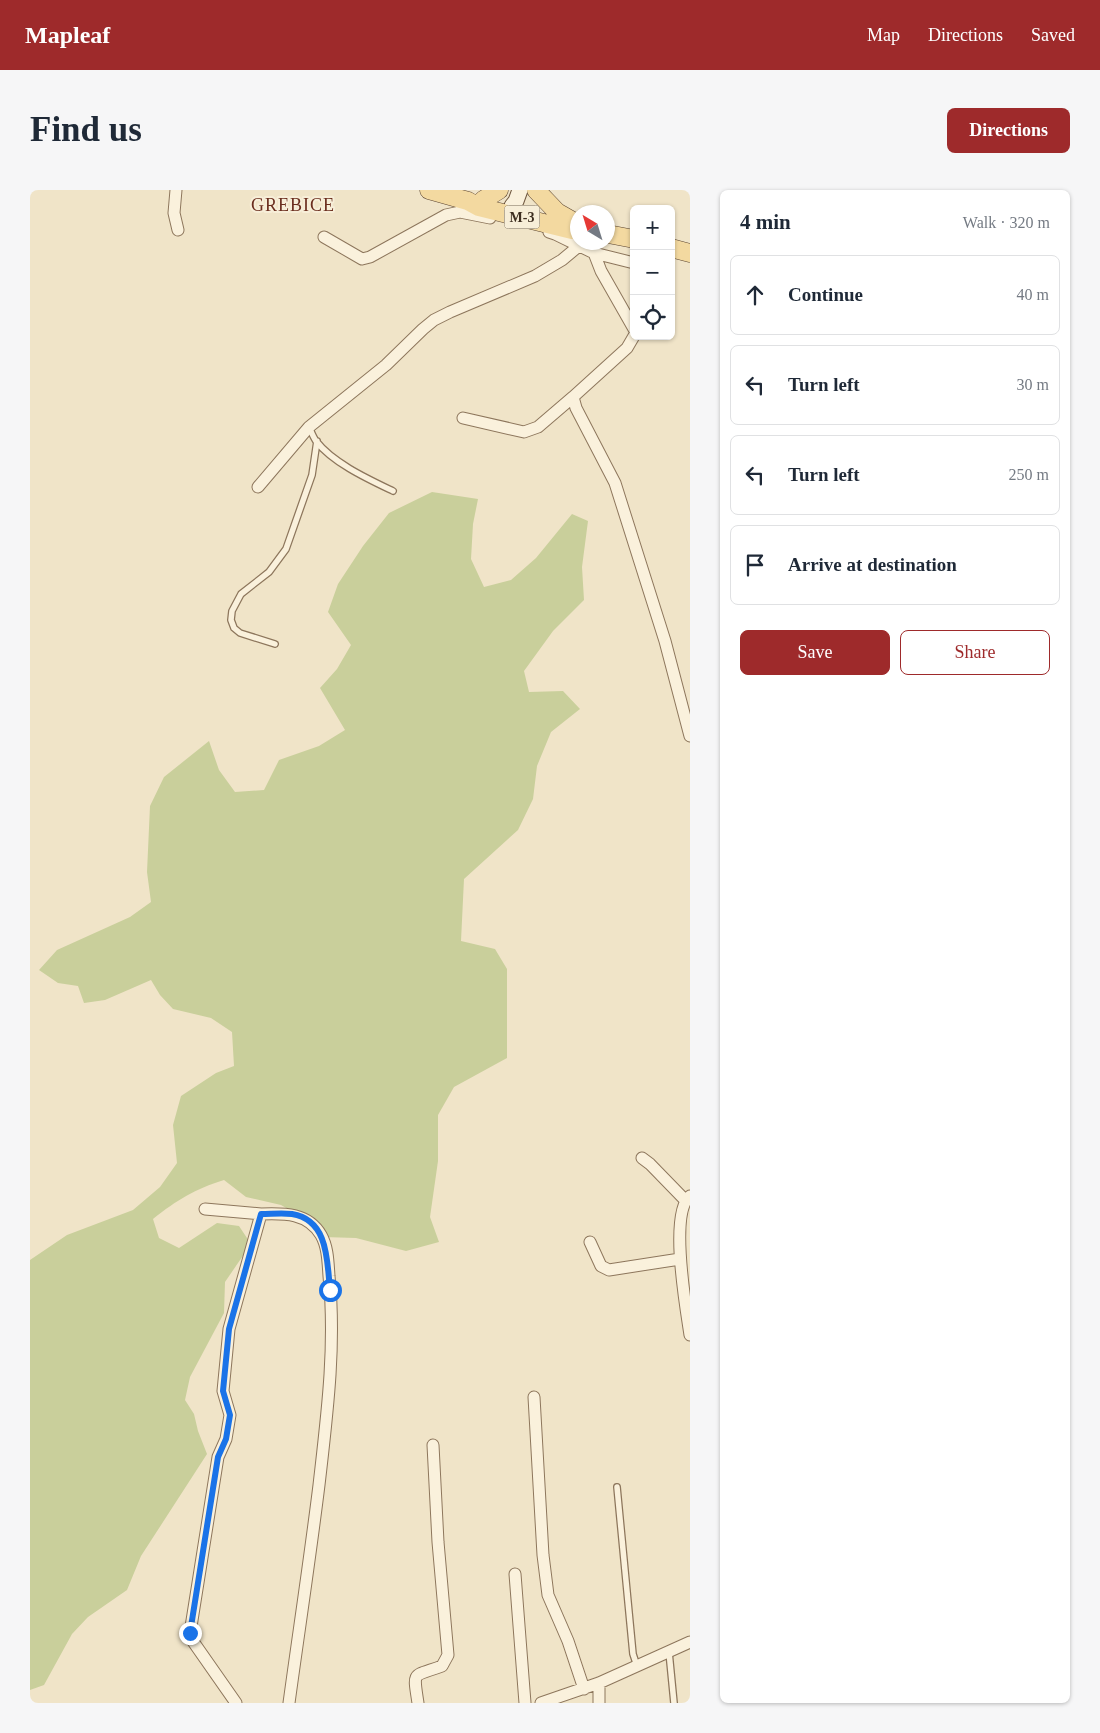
<!DOCTYPE html>
<meta charset="utf-8">
<style>
:root{--surface:#fff;--page:#f6f6f7;--text:#1f2937;--muted:#747a83;--line:#e0e1e3;--accent:#9e2a2b}
body{margin:0;font-family:"Times New Roman",serif;background:var(--page);color:var(--text)}
.controls{position:absolute;right:15px;top:15px;display:grid;overflow:hidden;border-radius:8px;box-shadow:0 1px 4px #0004}
.controls button{width:45px;height:45px;display:grid;place-items:center;padding:0;border:0;border-bottom:1px solid var(--line);background:var(--surface);color:var(--text);font:25px sans-serif}
.compass{position:absolute;left:540px;top:15px;width:45px;height:45px;border-radius:50%;background:var(--surface);box-shadow:0 1px 4px #0004;rotate:322deg}
.stop{position:absolute;width:15px;height:15px;margin:-11px;border:4px solid #1a73e8;border-radius:50%;background:#fff}
.stop.end{background:#1a73e8;border-color:#fff;box-shadow:0 1px 5px #0008}
.list{margin:0;padding:0;list-style:none}
h2{display:flex;justify-content:space-between;align-items:center;height:65px;margin:0;padding:0 20px;font-size:21px}
h2 small{font-size:16px;font-weight:400;color:var(--muted)}
.list li{display:grid;grid-template-columns:32px 1fr auto;gap:15px;align-items:center;box-sizing:border-box;height:80px;margin:0 10px 10px;padding:0 10px;border:1px solid var(--line);border-radius:8px}
.list b{display:block;font-size:19px;white-space:nowrap}
.list em{font-size:16px;font-style:normal;color:var(--muted)}
.actions{display:flex;gap:10px;padding:15px 20px}
.actions a{flex:1;padding:11px 0;border:1px solid var(--accent);border-radius:8px;text-align:center;font-size:18px;color:var(--accent)}
.actions .main{background:var(--accent);color:#fff}
.icon{flex:none;width:28px;height:28px;fill:none;stroke:currentColor;stroke-width:2;stroke-linecap:round;stroke-linejoin:round}
.map{position:relative;flex:none;width:660px;height:1513px;overflow:hidden;border-radius:8px}
header{display:flex;align-items:center;gap:30px;box-sizing:border-box;height:70px;padding:0 25px;background:var(--accent);color:#fff}
header strong{font-size:24px}
nav{display:flex;gap:28px;margin-inline-start:auto;font-size:18px}
.intro{display:flex;align-items:center;justify-content:space-between;box-sizing:border-box;height:120px;padding:0 30px}
h1{margin:0;font-size:35px}
.button{padding:12px 22px;border-radius:8px;background:var(--accent);color:#fff;font-size:18px;font-weight:700}
main{display:flex;gap:30px;padding:0 30px}
aside{flex:1;background:var(--surface);border-radius:8px;box-shadow:0 1px 4px #0004}
.map>svg:first-child{display:block}
.green{fill:#c9cf9b}
.lines{fill:none;stroke-linecap:round;stroke-linejoin:round}
.lane-casing{stroke:#8d765c;stroke-width:8}
.street-casing{stroke:#8d765c;stroke-width:13}
.secondary-casing{stroke:#6f573f;stroke-width:17}
.primary-casing{stroke:#5b4430;stroke-width:19}
.lane{stroke:#faf1dc;stroke-width:5.5}
.street{stroke:#faf1dc;stroke-width:11}
.secondary{stroke:#faf1dc;stroke-width:15}
.primary{stroke:#f3d9a0;stroke-width:18}
.route{stroke:#1a73e8;stroke-width:6}
.labels{text-anchor:middle;dominant-baseline:central;stroke-width:4;stroke-linejoin:round;paint-order:stroke}
.shield{fill:#f7eed8;stroke:#756857;stroke-width:1}
.shield-label{font-size:14px;font-weight:bold;fill:#3d2e20}
.quarter-label{font-size:18px;letter-spacing:1px;fill:#6b2e1e;stroke:#f7eed8}
</style>
<header>
<strong>Mapleaf</strong>
<nav><a>Map</a><a>Directions</a><a>Saved</a></nav>
</header>
<div class="intro"><h1>Find us</h1><a class="button">Directions</a></div>
<main>
<div class="map">
<svg width="660" height="1513" viewBox="0 0 660 1513">
<rect width="100%" height="100%" fill="#f0e4c8"/>
<path class="green" d="M402 302 448 309 443 334 441 369 454 397 481 390 506 368 542 324 558 331 552 377 554 410 523 441 494 481 499 502 533 501 550 519 521 542 507 576 503 609 488 640 434 689 431 751 465 759 477 779V868L424 897 408 925V971L400 1027 409 1052 376 1061 326 1048 293 1047 272 1027 251 1015 216 1007 194 990C165 999 147 1010 123 1029L129 1048 149 1058 187 1033 209 1036 221 1054 195 1092 194 1123 160 1187 155 1210 164 1224 168 1241 177 1264 111 1366 97 1400 58 1427 42 1444 14 1495 0 1500V1070L37 1045 103 1020 130 997 147 973 143 935 151 906 186 883 204 876 202 842 181 828 143 819 130 805 121 790 75 810 54 813 48 796 28 793 9 780 27 760 100 727 121 712 117 682 120 616 134 587 179 551 189 580 205 602 234 600 249 570 289 556 315 540 290 498 307 479 321 455 298 422 308 394 333 356 359 323Z"/>
<g class="lines">
<defs>
<path id="lane" d="M279 237C281 241 283 247 286 251 303 273 338 289 363 301
M245 454 210 443 204 438 201 430 202 421 211 404 239 382 256 359 282 285 287 251
M587 1297 603 1464 607 1476
M639 1462 644 1513"/>
<path id="street" d="M146 0 144 23 148 40
M519 42 525 44 564 63 604 73
M294 47 332 69 340 67 416 25 430 22 460 28
M564 63 571 81 604 139
M604 146 597 158 543 207 546 218 585 293 635 451 660 546
M433 228 494 242 508 237 543 207
M228 297 279 237 356 175 393 139 404 130 420 122 505 86 532 70 550 55
M612 968 620 974 655 1010
M660 1006C639 1023 656 1118 660 1145
M175 1019 231 1024 199 1139 193 1201 200 1225 196 1249 188 1267 160 1443 162 1450 206 1513
M231 1024C255 1023 278 1023 291 1045 298 1057 298 1073 299 1086 306 1156 297 1225 289 1295 280 1368 269 1440 259 1513
M560 1052 571 1076 579 1080 650 1069
M504 1207 513 1365 518 1405 538 1451 554 1499
M485 1384 495 1513
M569 1493V1513
M388 1513C383 1480 382 1487 412 1476L418 1465 408 1352 403 1255
M511 1513 569 1493 660 1452"/>
<path id="secondary" d="M482 16 486 11 490 0"/>
<path id="primary" d="M399 0 438 11 449 17 542 40 548 39
M506 0 527 22 548 34
M453 10 469 0
M578 44 604 49
M641 58 660 63"/>
</defs>
<use href="#lane" class="lane-casing"/>
<use href="#street" class="street-casing"/>
<use href="#secondary" class="secondary-casing"/>
<use href="#primary" class="primary-casing"/>
<use href="#lane" class="lane"/>
<use href="#street" class="street"/>
<use href="#secondary" class="secondary"/>
<use href="#primary" class="primary"/>
</g>
<g class="lines">
<path class="route" d="M160 1443 188 1267 196 1249 200 1225 193 1201 199 1139 231 1024C241 1024 252 1023 262 1024 299 1030 297 1072 300 1100"/>
</g>
<g class="labels">
<rect class="shield" x="474.5" y="15.5" width="35" height="23" rx="4"/>
<g class="shield-label">
<text x="492" y="27">M-3</text>
</g>
<g class="quarter-label">
<text x="263" y="15">GREBICE</text>
</g>
</g>
</svg>
<div class="controls">
<button>+</button>
<button>−</button>
<button><svg class="icon" aria-label="locate" viewBox="0 0 24 24"><circle cx="12" cy="12" r="6"/><path d="M12 2v4M12 18v4M2 12h4M18 12h4"/></svg></button>
</div>
<svg class="compass" viewBox="-18 -18 36 36"><path d="M0-13l5 13h-10z" fill="#e53935"/><path d="M0 13l5-13h-10z" fill="#747a83"/></svg>
<div class="stop" style="left:300px;top:1100px"></div>
<div class="stop end" style="left:160px;top:1443px"></div>
</div>
<aside>
<h2>4 min<small>Walk · 320 m</small></h2>
<ul class="list">
<li><svg class="icon" aria-label="ahead" viewBox="0 0 24 24"><path d="M12 20V5M6 11l6-6 6 6"/></svg><div><b>Continue</b></div><em>40 m</em></li>
<li><svg class="icon" aria-label="left" viewBox="0 0 24 24"><path d="M17 20v-9H6M10 6l-5 5 5 5"/></svg><div><b>Turn left</b></div><em>30 m</em></li>
<li><svg class="icon" aria-label="left" viewBox="0 0 24 24"><path d="M17 20v-9H6M10 6l-5 5 5 5"/></svg><div><b>Turn left</b></div><em>250 m</em></li>
<li><svg class="icon" aria-label="arrive" viewBox="0 0 24 24"><path d="M6 21V4h12l-3 4 3 4H6"/></svg><div><b>Arrive at destination</b></div></li>
</ul>
<div class="actions"><a class="main">Save</a><a>Share</a></div>
</aside>
</main>
